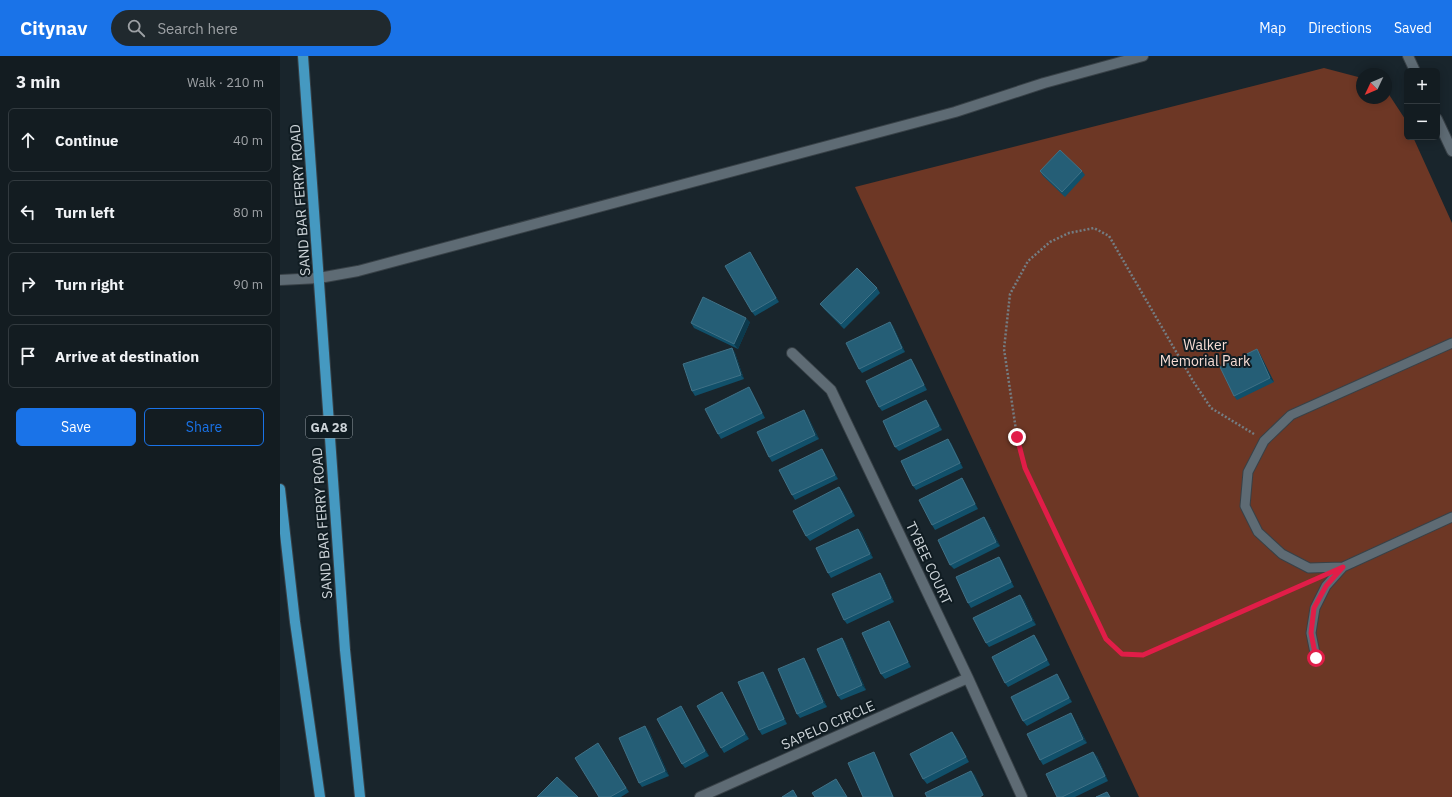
<!DOCTYPE html>
<meta charset="utf-8">
<style>
:root{--surface:#131c21;--page:#20292e;--text:#f1f3f6;--muted:#9da1a5;--line:#323a3f;--accent:#1a73e8}
body{margin:0;font-family:"IBM Plex Sans",sans-serif;background:var(--page);color:var(--text)}
.controls{position:absolute;right:12px;top:12px;display:grid;overflow:hidden;border-radius:6px;box-shadow:0 2px 10px #0003}
.controls button{width:36px;height:36px;display:grid;place-items:center;padding:0;border:0;border-bottom:1px solid var(--line);background:var(--surface);color:var(--text);font:20px sans-serif}
.compass{position:absolute;left:1076px;top:12px;width:36px;height:36px;border-radius:50%;background:var(--surface);box-shadow:0 2px 10px #0003;rotate:226deg}
.stop{position:absolute;width:12px;height:12px;margin:-9px;border:3px solid #e11d48;border-radius:50%;background:#fff}
.stop.end{background:#e11d48;border-color:#fff;box-shadow:0 1px 4px #0008}
.list{margin:0;padding:0;list-style:none}
h2{display:flex;justify-content:space-between;align-items:center;height:52px;margin:0;padding:0 16px;font-size:17px}
h2 small{font-size:13px;font-weight:400;color:var(--muted)}
.list li{display:grid;grid-template-columns:26px 1fr auto;gap:12px;align-items:center;box-sizing:border-box;height:64px;margin:0 8px 8px;padding:0 8px;border:1px solid var(--line);border-radius:6px}
.list b{display:block;font-size:15px;white-space:nowrap}
.list em{font-size:13px;font-style:normal;color:var(--muted)}
.actions{display:flex;gap:8px;padding:12px 16px}
.actions a{flex:1;padding:9px 0;border:1px solid var(--accent);border-radius:6px;text-align:center;font-size:14px;color:var(--accent)}
.actions .main{background:var(--accent);color:#fff}
.icon{flex:none;width:22px;height:22px;fill:none;stroke:currentColor;stroke-width:2;stroke-linecap:round;stroke-linejoin:round}
.map{position:relative;flex:none;width:1172px;height:741px;overflow:hidden}
header{display:flex;align-items:center;gap:24px;box-sizing:border-box;height:56px;padding:0 20px;background:var(--accent);color:#fff}
header strong{font-size:19px}
nav{display:flex;gap:22px;margin-inline-start:auto;font-size:14px}
.search{width:280px;height:36px;background:var(--page);display:flex;align-items:center;gap:10px;box-sizing:border-box;padding:0 14px;border-radius:22px;color:var(--muted);font-size:15px}
main{display:flex}
aside{flex:1;background:var(--surface)}
.map>svg:first-child{display:block}
.green{fill:#6d3725}
.lines{fill:none;stroke-linecap:round;stroke-linejoin:round}
.lane-casing{stroke:#384147;stroke-width:11}
.street-casing{stroke:#384147;stroke-width:12}
.secondary-casing{stroke:#384147;stroke-width:12}
.primary-casing{stroke:#384147;stroke-width:12}
.path{stroke:#747d83;stroke-width:2.5;stroke-dasharray:2 2;stroke-linecap:butt}
.lane{stroke:#5e6b74;stroke-width:9}
.street{stroke:#5e6b74;stroke-width:10}
.secondary{stroke:#5e6b74;stroke-width:10}
.primary{stroke:#4599c1;stroke-width:10}
.wall{fill:#11506a}
.shaded-wall{fill:#0c394c}
.building{fill:#255e76;stroke:#407186}
.route{stroke:#e11d48;stroke-width:5}
.labels{text-anchor:middle;dominant-baseline:central;stroke-width:4;stroke-linejoin:round;paint-order:stroke}
.shield{fill:#101c22;stroke:#949da2;stroke-width:1}
.shield-label{font-size:13px;font-weight:bold;fill:#cdd4d9}
.street-label{font-size:14px;fill:#cdd4d9;stroke:#101c22}
.park-label{font-size:14px;fill:#f8ddd5;stroke:#101c22}
</style>
<header>
<strong>Citynav</strong>
<div class="search"><svg class="icon" aria-label="search" viewBox="0 0 24 24"><circle cx="10" cy="10" r="6"/><path d="M15 15l6 6"/></svg>Search here</div>
<nav><a>Map</a><a>Directions</a><a>Saved</a></nav>
</header>
<main>
<aside>
<h2>3 min<small>Walk · 210 m</small></h2>
<ul class="list">
<li><svg class="icon" aria-label="ahead" viewBox="0 0 24 24"><path d="M12 20V5M6 11l6-6 6 6"/></svg><div><b>Continue</b></div><em>40 m</em></li>
<li><svg class="icon" aria-label="left" viewBox="0 0 24 24"><path d="M17 20v-9H6M10 6l-5 5 5 5"/></svg><div><b>Turn left</b></div><em>80 m</em></li>
<li><svg class="icon" aria-label="right" viewBox="0 0 24 24"><path d="M7 20v-9h11M14 6l5 5-5 5"/></svg><div><b>Turn right</b></div><em>90 m</em></li>
<li><svg class="icon" aria-label="arrive" viewBox="0 0 24 24"><path d="M6 21V4h12l-3 4 3 4H6"/></svg><div><b>Arrive at destination</b></div></li>
</ul>
<div class="actions"><a class="main">Save</a><a>Share</a></div>
</aside>
<div class="map">
<svg width="1172" height="741" viewBox="0 0 1172 741">
<rect width="100%" height="100%" fill="#19252c"/>
<path class="green" d="M1044 12 1082 22V42H1106V34L1125 63 1127 68V81H1133L1172 167V741H859L575 131Z"/>
<g class="lines">
<defs>
<path id="lane" d="M1172 287 1011 359 984 385 968 416 965 450 978 476 1002 498 1029 512 1063 511 1172 461
M1036 602 1031 577 1035 552 1046 530 1063 511"/>
<path id="street" d="M512 297 551 334 688 622 742 741
M420 741 688 622"/>
<path id="secondary" d="M1128 0 1135 15
M1157 63 1172 95
M0 224 39 222 78 215 675 56 764 27 863 0"/>
<path id="primary" d="M23 0 65 594 80 741
M0 433 15 566 40 741"/>
</defs>
<use href="#lane" class="lane-casing"/>
<use href="#street" class="street-casing"/>
<use href="#secondary" class="secondary-casing"/>
<use href="#primary" class="primary-casing"/>
<path class="path" d="M974 378 931 352 913 325 829 180 814 172 789 177 770 186 748 205 730 238 724 293 737 381 745 412 826 583 843 598 863 599 1028 526"/>
<use href="#lane" class="lane"/>
<use href="#street" class="street"/>
<use href="#secondary" class="secondary"/>
<use href="#primary" class="primary"/>
</g>
<path class="wall" d="M760 115H802L805 119 785 141 763 120Z
M470 196 499 246 475 260 472 256Z
M597 232 600 237 564 273 544 253 540 248Z
M470 266 458 293 414 272 411 267Z
M610 266 613 270 625 296 582 317 579 313Z
M452 292 455 297 464 323 415 340 412 335Z
M977 293 980 298 994 326 957 344 954 340Z
M634 308 647 334 602 355 599 351Z
M469 331 472 336 485 362 441 383 438 378Z
M649 348 662 374 619 395 615 391Z
M527 359 539 383 492 406 489 401Z
M671 387 683 412 636 434 633 430Z
M542 393 545 398 558 423 515 444 512 439Z
M682 422 685 427 698 453 655 474 652 469Z
M559 431 563 436 575 460 530 485 526 480Z
M704 461 707 465 720 490 674 513 670 509Z
M578 473 582 477 593 502 551 522 548 517Z
M719 501 722 505 734 531 691 552 688 547Z
M600 517 603 521 614 546 567 568 564 564Z
M740 539 744 544 756 569 709 591 706 587Z
M612 570 631 611 605 623 601 618Z
M754 579 757 583 770 609 728 631 725 627Z
M562 582 565 586 586 634 561 644 558 640Z
M527 607 547 651 520 662 517 658Z
M483 616 486 620 507 668 482 679 479 674Z
M780 623 792 646 747 670 743 665Z
M445 641 469 683 444 697 441 692Z
M401 650 404 655 429 700 405 712 402 708Z
M791 657 794 662 807 687 763 709 760 704Z
M369 675 389 720 362 731 359 727Z
M672 676 676 681 689 706 647 728 643 723Z
M318 687 349 736 341 741H319Z
M817 700 828 725 795 741H777Z"/>
<path class="shaded-wall" d="M470 196 473 201 499 246 496 242Z
M466 262 470 266 458 293 454 288Z
M610 266 613 270 625 296 622 292Z
M452 292 455 297 464 323 461 319Z
M977 293 980 298 994 326 990 322Z
M631 303 634 308 647 334 644 329Z
M469 331 472 336 485 362 482 357Z
M646 344 649 348 662 374 659 370Z
M524 354 527 359 539 383 535 379Z
M668 383 671 387 683 412 680 407Z
M542 393 545 398 558 423 555 419Z
M682 422 685 427 698 453 695 448Z
M559 431 563 436 575 460 572 456Z
M704 461 707 465 720 490 716 486Z
M578 473 582 477 593 502 590 498Z
M719 501 722 505 734 531 731 526Z
M600 517 603 521 614 546 611 542Z
M740 539 744 544 756 569 752 564Z
M609 565 612 570 631 611 628 606Z
M754 579 757 583 770 609 767 604Z
M562 582 565 586 586 634 582 629Z
M524 602 527 607 547 651 543 646Z
M483 616 486 620 507 668 504 663Z
M777 618 780 623 792 646 789 642Z
M442 636 445 641 469 683 465 678Z
M401 650 404 655 429 700 425 695Z
M791 657 794 662 807 687 803 683Z
M365 670 369 675 389 720 385 715Z
M672 676 676 681 689 706 686 701Z
M594 696 597 701 614 741H613Z
M813 696 817 700 828 725 825 720Z
M691 715 695 719 705 741 703 739Z"/>
<path class="building" d="M780 94 802 115 782 136 760 115Z
M470 196 496 242 472 256 445 210Z
M577 212 597 232 561 268 540 248Z
M423 241 466 262 454 288 411 267Z
M610 266 622 292 579 313 566 287Z
M452 292 461 319 412 335 403 308Z
M977 293 990 322 954 340 940 311Z
M631 303 644 329 599 351 586 325Z
M469 331 482 357 438 378 425 353Z
M646 344 659 370 615 391 603 365Z
M524 354 535 379 489 401 477 376Z
M668 383 680 407 633 430 621 405Z
M542 393 555 419 512 439 499 414Z
M682 422 695 448 652 469 639 444Z
M559 431 572 456 526 480 513 455Z
M704 461 716 486 670 509 658 484Z
M578 473 590 498 548 517 536 492Z
M719 501 731 526 688 547 676 521Z
M600 517 611 542 564 564 552 538Z
M740 539 752 564 706 587 693 562Z
M609 565 628 606 601 618 582 577Z
M754 579 767 604 725 627 712 601Z
M562 582 582 629 558 640 537 593Z
M524 602 543 646 517 658 498 613Z
M483 616 504 663 479 674 458 626Z
M777 618 789 642 743 665 731 641Z
M442 636 465 678 441 692 417 650Z
M401 650 425 695 402 708 377 663Z
M791 657 803 683 760 704 747 678Z
M365 670 385 715 359 727 339 682Z
M672 676 686 701 643 723 630 698Z
M318 687 346 732 330 741H319L295 702Z
M594 696 613 741H583L568 707Z
M813 696 825 720 782 741H777L766 718Z
M691 715 703 739 700 741H647L645 737Z
M277 721 298 741H257Z
M556 723 567 741H535L532 737Z
M513 734 517 741H502Z
M827 736 830 741H816Z"/>
<g class="lines">
<path class="route" d="M737 381 745 412 826 583 842 598 863 599 1063 511 1046 530 1034 552 1031 577 1036 602"/>
</g>
<g class="labels">
<rect class="shield" x="26" y="360" width="46" height="22" rx="3"/>
<g class="shield-label">
<text x="49" y="371">GA 28</text>
</g>
<g class="street-label">
<text transform="translate(20 144) rotate(-94)">SAND BAR FERRY ROAD</text>
<text transform="translate(42 467) rotate(-94)">SAND BAR FERRY ROAD</text>
<text transform="translate(649 507) rotate(65)">TYBEE COURT</text>
<text transform="translate(548 669) rotate(-24)">SAPELO CIRCLE</text>
</g>
<g class="park-label">
<text x="925" y="289">Walker<tspan x="925" dy="16">Memorial Park</tspan></text>
</g>
</g>
</svg>
<div class="controls">
<button>+</button>
<button>−</button>
</div>
<svg class="compass" viewBox="-18 -18 36 36"><path d="M0-13l5 13h-10z" fill="#e53935"/><path d="M0 13l5-13h-10z" fill="#9da1a5"/></svg>
<div class="stop" style="left:1036px;top:602px"></div>
<div class="stop end" style="left:737px;top:381px"></div>
</div>
</main>
